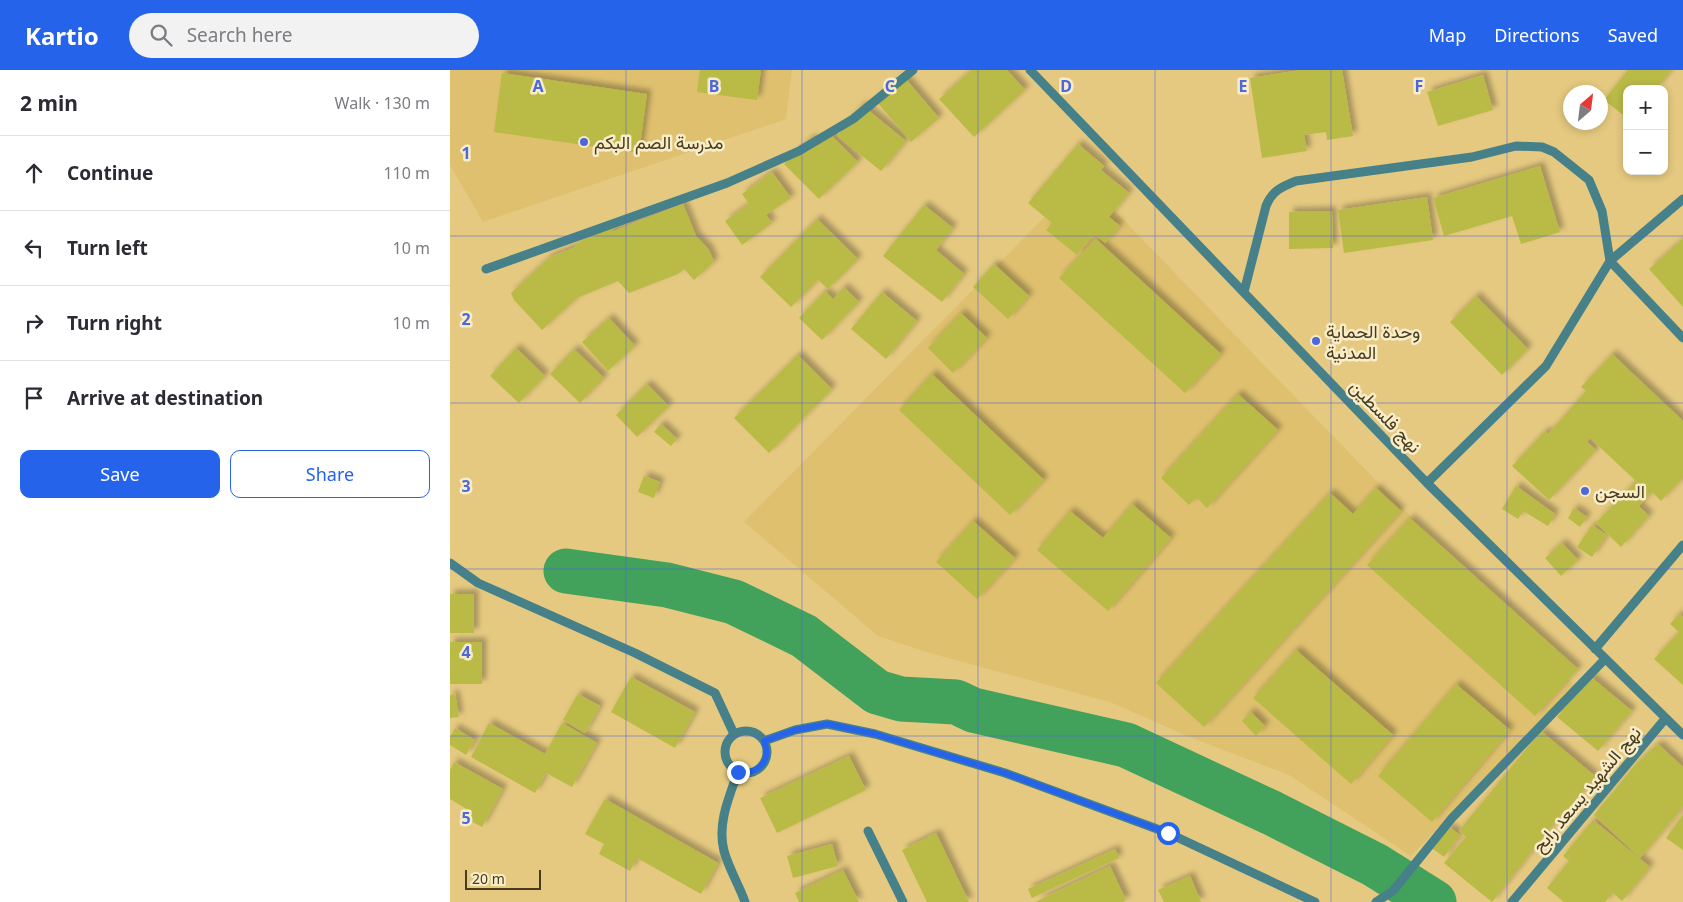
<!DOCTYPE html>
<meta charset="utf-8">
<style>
:root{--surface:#fff;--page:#f2f2f3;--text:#2b2b33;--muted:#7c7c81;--line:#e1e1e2;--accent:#2563eb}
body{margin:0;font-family:"Noto Sans",Vazirmatn,sans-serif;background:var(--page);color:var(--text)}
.controls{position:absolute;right:15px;top:15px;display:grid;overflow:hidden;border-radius:10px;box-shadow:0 2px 8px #0003}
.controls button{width:45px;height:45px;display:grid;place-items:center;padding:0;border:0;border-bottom:1px solid var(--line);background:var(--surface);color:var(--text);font:25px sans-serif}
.compass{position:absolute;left:1113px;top:15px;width:45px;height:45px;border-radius:50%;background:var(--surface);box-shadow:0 2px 8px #0003;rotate:28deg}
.scale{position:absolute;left:15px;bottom:12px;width:76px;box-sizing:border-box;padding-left:5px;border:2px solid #473c1d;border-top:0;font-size:14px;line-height:18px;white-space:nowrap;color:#473c1d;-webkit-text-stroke:4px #f9ecc8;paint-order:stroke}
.stop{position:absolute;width:15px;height:15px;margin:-11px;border:4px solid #2563eb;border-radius:50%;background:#fff}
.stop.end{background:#2563eb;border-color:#fff;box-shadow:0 1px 5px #0008}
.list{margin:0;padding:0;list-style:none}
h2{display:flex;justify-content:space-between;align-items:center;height:65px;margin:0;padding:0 20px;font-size:21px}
h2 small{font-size:16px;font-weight:400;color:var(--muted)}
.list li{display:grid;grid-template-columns:32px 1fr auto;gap:15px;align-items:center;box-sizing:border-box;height:75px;padding:0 20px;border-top:1px solid var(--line)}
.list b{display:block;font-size:19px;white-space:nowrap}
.list em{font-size:16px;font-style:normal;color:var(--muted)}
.actions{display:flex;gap:10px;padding:15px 20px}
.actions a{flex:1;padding:11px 0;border:1px solid var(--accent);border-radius:10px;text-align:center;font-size:18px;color:var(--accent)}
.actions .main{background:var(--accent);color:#fff}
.icon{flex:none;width:28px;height:28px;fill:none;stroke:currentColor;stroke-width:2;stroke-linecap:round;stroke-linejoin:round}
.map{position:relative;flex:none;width:1233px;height:832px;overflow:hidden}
header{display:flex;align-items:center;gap:30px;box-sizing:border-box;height:70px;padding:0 25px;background:var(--accent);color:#fff}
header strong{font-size:24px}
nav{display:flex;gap:28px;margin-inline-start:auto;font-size:18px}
.search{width:350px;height:45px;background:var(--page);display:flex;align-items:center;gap:12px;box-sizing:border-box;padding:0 18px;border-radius:28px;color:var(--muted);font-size:19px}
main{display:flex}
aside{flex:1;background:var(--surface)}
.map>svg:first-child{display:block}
.built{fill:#dec06e}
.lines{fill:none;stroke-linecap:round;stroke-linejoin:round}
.river{stroke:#42a15b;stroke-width:45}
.building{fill:#baba46;filter:url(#shadow)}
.minor{stroke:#468089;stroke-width:9}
.route{stroke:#2563eb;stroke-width:6}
.grid{fill:none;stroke:#4c68dc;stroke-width:1;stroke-opacity:0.55}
.poi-dot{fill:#4c68dc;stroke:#f9ecc8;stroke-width:2}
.labels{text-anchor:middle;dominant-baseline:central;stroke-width:5;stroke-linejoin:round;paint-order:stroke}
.poi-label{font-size:18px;fill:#473c1d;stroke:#f9ecc8;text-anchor:start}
.street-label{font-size:18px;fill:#473c1d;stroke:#f9ecc8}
.grid-label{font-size:16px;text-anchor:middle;font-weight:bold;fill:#4c68dc;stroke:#f9ecc8;stroke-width:5;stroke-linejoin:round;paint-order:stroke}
</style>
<header>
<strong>Kartio</strong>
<div class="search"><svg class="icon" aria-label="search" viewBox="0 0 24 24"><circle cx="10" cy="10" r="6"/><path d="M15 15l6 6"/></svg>Search here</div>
<nav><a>Map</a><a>Directions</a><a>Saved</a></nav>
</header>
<main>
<aside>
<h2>2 min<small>Walk · 130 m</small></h2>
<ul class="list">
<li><svg class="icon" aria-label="ahead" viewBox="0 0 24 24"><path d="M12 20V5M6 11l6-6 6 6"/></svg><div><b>Continue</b></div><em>110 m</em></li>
<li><svg class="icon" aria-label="left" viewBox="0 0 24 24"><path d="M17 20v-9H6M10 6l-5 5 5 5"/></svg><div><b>Turn left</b></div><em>10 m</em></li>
<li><svg class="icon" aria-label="right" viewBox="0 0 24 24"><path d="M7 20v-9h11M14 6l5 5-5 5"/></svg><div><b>Turn right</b></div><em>10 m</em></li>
<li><svg class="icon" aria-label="arrive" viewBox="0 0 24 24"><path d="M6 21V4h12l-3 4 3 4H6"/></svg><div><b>Arrive at destination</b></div></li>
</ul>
<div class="actions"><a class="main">Save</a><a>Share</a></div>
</aside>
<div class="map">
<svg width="1233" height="832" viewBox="0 0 1233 832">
<defs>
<filter id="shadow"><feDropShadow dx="4.5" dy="-4.5" stdDeviation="2.5" flood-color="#0004"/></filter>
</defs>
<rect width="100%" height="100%" fill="#e5c980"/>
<path class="built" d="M0 0H342L336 49 33 152 0 95Z
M633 108 1125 616 961 786 839 705 737 666 660 632 483 584 428 566 294 452Z"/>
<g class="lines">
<path class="river" d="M116 501 217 515 284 532 354 566 427 622 451 629 506 632 523 640 676 675 822 743 925 795 984 832"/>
</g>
<path class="building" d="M250 0H311L307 30 247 22Z
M522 0H557L575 20 524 67 489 29Z
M851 0H892L903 66 877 70 876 62 854 65 857 81 812 88 800 8Z
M1178 0H1221L1206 19H1177V48L1154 30Z
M52 3 197 24 189 83 44 62Z
M1033 5 1043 40 988 56 977 22Z
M454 7 489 48 461 72 426 31Z
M412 35 456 71 431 101 387 66Z
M380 64 408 92 369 129 334 94 361 68 368 75Z
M628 74 654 96 651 100 679 123 659 147 670 156 655 173 645 164 627 185 596 160 602 153 578 133Z
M1090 96 1110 162 1071 174 1062 146 994 166 983 128Z
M322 102 341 128 316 145 322 153 292 175 275 151 299 134 292 124Z
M977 127 983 170 894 183 888 140Z
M233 134 246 166 259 180 264 192 244 210 234 199 228 204 179 223 168 211 127 228 92 260 64 230 61 223 100 187 123 178 130 171 166 157 159 163Z
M474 135 503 158 486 180 514 204 492 232 433 186Z
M882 141 883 178 839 179V142Z
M367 149 408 189 378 219 368 210 341 237 310 207Z
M646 169 771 284 735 323 609 208Z
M1233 169V237L1199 199Z
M544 194 579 226 558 249 523 217Z
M394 217 409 232 372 270 349 248 375 221 383 229Z
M432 222 467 251 436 289 401 259Z
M1026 226 1078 279 1052 305 1000 252Z
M511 243 537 268 503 303 478 278Z
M159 248 185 276 158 301 132 272Z
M66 278 95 306 69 333 40 306Z
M124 279 154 308 130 333 100 304Z
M1162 284 1233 351V408L1211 431 1202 422 1189 436 1199 446 1171 477 1146 453 1186 411 1140 368 1137 372 1146 380 1099 430 1062 396 1095 361 1098 364 1115 345 1136 321 1131 317Z
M348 285 382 319 319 383 284 348Z
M482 304 594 410 560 445 449 340Z
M197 314 219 336 187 367 166 345Z
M788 324 828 360 757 438 746 427 739 435 711 408Z
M211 354 227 369 221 376 204 362Z
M194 406 210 412 204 428 188 422Z
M1066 416 1105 444 1098 456 1073 441 1068 449 1052 439Z
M926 418 951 441 754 657 706 613 880 423 903 444Z
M682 434 721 468 658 541 587 480 620 441 653 468Z
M1124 438 1137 447 1130 457 1118 448Z
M960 448 1128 599 1085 646 917 495Z
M523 451 565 488 527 529 486 492Z
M1142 455 1157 465 1142 487 1127 477Z
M1112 473 1128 490 1111 506 1095 488Z
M0 524H24V563H0Z
M1229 544 1233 547V615L1204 589 1229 562 1220 554Z
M0 572H32V614H0Z
M846 580 943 665 901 714 803 628Z
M181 607 245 642 225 678 161 642Z
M1141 607 1182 641 1148 681 1107 647Z
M1006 614 1060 660 982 752 928 706Z
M5 624 9 647 0 648V625Z
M128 624 150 636 135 663 113 650Z
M801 642 815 656 806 666 792 651Z
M39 653 95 684 112 653 147 673 122 717 96 703 85 723 21 687Z
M5 658 25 670 16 685 0 675V667Z
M1091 661 1145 706 1116 741 1114 740 1042 832 994 793 1016 767 1009 761Z
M1208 674 1233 697V737L1190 788 1144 745 1186 694Z
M399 686 416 720 327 763 310 728Z
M4 692 53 719 32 757 15 748 20 741 0 729V700Z
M155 729 268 793 251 824 187 788 180 801 149 784 154 774 135 764Z
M1233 745V780L1216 768Z
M1143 750 1200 797 1172 831 1163 823 1155 832H1114L1097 818 1119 791 1113 786Z
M999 757 1010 765 994 787 983 779Z
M486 763 519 832H477L452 780Z
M382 774 388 796 343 808 337 786Z
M665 779 669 788 582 828 578 819Z
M660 796 676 830 673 832H585Z
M393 800 409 832H349L345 823Z
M740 806 751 832H714L708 820Z"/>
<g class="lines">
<path class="minor" d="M580 0 977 413 1233 665
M36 199 277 113 349 81 403 49 463 0
M794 222 816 136C822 121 831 117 846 111L1022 87 1066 76 1092 77 1104 82 1139 110 1152 141 1160 191 1233 268
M977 413 1096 296 1160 191 1233 129
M0 493 28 513 185 583 265 623 284 664
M1145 579 1233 475
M275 682a21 21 0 1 1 42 0a21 21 0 1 1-42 0Z
M314 671 345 660 377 654 425 664 555 703 718 763 865 832
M288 702C279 727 267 754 274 781 279 799 289 815 295 832
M418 761 453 832
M926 832 943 821 1002 748 1155 589
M1062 832 1215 649"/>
</g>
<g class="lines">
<path class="route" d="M288 702C308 705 322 691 314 671L345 660 378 654 425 664 555 703 718 763"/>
</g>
<path class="grid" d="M176 0V832M352 0V832M528 0V832M705 0V832M881 0V832M1057 0V832M0 166H1233M0 333H1233M0 499H1233M0 666H1233"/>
<g class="poi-dot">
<circle cx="134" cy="72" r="5"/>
<circle cx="866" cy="271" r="5"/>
<circle cx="1135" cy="421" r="5"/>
</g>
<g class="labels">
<g class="poi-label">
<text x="144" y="72">مدرسة الصم البكم</text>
<text x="876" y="261">وحدة الحماية<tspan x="876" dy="21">المدنية</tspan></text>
<text x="1145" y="421">السجن</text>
</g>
<g class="street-label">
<text transform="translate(936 346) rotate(46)">نهج فلسطين</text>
<text transform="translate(1136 719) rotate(-50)">نهج الشهيد يسعد رابح</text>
</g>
</g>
<g class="grid-label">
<text x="88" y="22">A</text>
<text x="264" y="22">B</text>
<text x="440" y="22">C</text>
<text x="616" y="22">D</text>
<text x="793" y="22">E</text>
<text x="969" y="22">F</text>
<text x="16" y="89">1</text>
<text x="16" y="255">2</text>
<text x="16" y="422">3</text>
<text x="16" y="588">4</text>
<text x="16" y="754">5</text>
</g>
</svg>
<div class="controls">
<button>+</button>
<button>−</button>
</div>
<svg class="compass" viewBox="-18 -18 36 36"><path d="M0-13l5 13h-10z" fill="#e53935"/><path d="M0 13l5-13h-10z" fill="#7c7c81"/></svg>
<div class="scale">20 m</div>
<div class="stop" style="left:718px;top:763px"></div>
<div class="stop end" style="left:288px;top:702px"></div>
</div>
</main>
